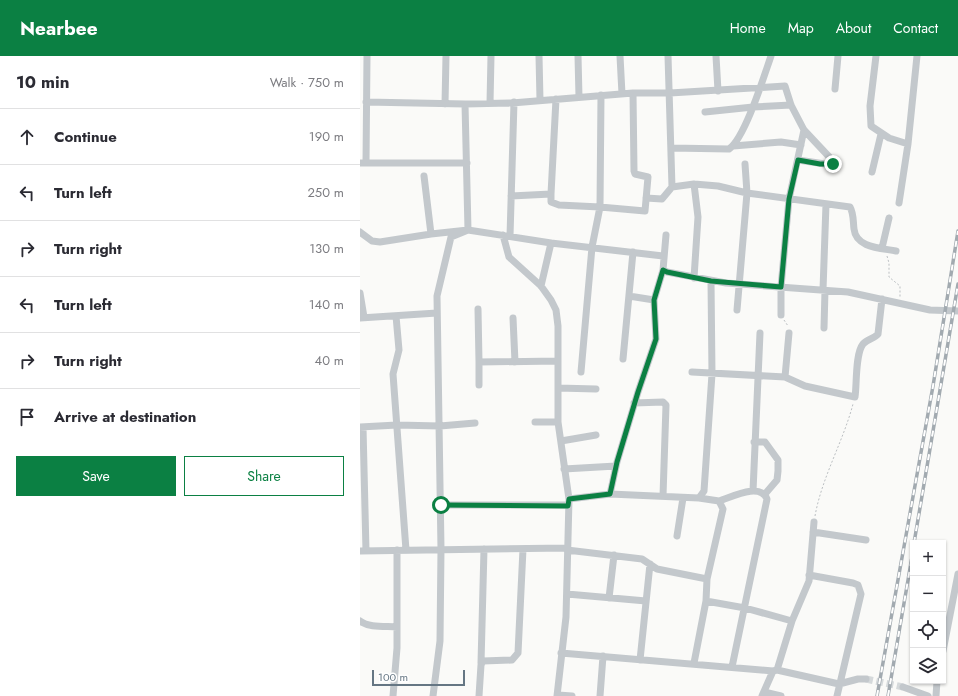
<!DOCTYPE html>
<meta charset="utf-8">
<style>
:root{--surface:#fff;--page:#f7f7f7;--text:#2b2b33;--muted:#7c7c81;--line:#e1e1e2;--accent:#0b8043}
body{margin:0;font-family:Jost,sans-serif;background:var(--page);color:var(--text)}
.controls{position:absolute;right:12px;bottom:12px;display:grid;overflow:hidden;border-radius:0px;box-shadow:0 1px 3px #0004}
.controls button{width:36px;height:36px;display:grid;place-items:center;padding:0;border:0;border-bottom:1px solid var(--line);background:var(--surface);color:var(--text);font:20px sans-serif}
.scale{position:absolute;left:12px;bottom:10px;width:93px;box-sizing:border-box;padding-left:4px;border:2px solid #657683;border-top:0;font-size:11px;line-height:14px;white-space:nowrap;color:#657683;-webkit-text-stroke:3px #fff;paint-order:stroke}
.stop{position:absolute;width:12px;height:12px;margin:-9px;border:3px solid #0b8043;border-radius:50%;background:#fff}
.stop.end{background:#0b8043;border-color:#fff;box-shadow:0 1px 4px #0008}
.list{margin:0;padding:0;list-style:none}
h2{display:flex;justify-content:space-between;align-items:center;height:52px;margin:0;padding:0 16px;font-size:17px}
h2 small{font-size:13px;font-weight:400;color:var(--muted)}
.list li{display:grid;grid-template-columns:26px 1fr auto;gap:12px;align-items:center;box-sizing:border-box;height:56px;padding:0 16px;border-top:1px solid var(--line)}
.list b{display:block;font-size:15px;white-space:nowrap}
.list em{font-size:13px;font-style:normal;color:var(--muted)}
.actions{display:flex;gap:8px;padding:12px 16px}
.actions a{flex:1;padding:9px 0;border:1px solid var(--accent);border-radius:0px;text-align:center;font-size:14px;color:var(--accent)}
.actions .main{background:var(--accent);color:#fff}
.icon{flex:none;width:22px;height:22px;fill:none;stroke:currentColor;stroke-width:2;stroke-linecap:round;stroke-linejoin:round}
.map{position:relative;flex:none;width:598px;height:640px;overflow:hidden}
header{display:flex;align-items:center;gap:24px;box-sizing:border-box;height:56px;padding:0 20px;background:var(--accent);color:#fff}
header strong{font-size:19px}
nav{display:flex;gap:22px;margin-inline-start:auto;font-size:14px}
main{display:flex}
aside{flex:1;background:var(--surface)}
.map>svg:first-child{display:block}
.lines{fill:none;stroke-linecap:round;stroke-linejoin:round}
.minor-tunnel{stroke:#d5d9db;stroke-width:7;stroke-dasharray:7 3.5;stroke-linecap:butt}
.path{stroke:#bbbfc2;stroke-width:1;stroke-dasharray:2 2;stroke-linecap:butt}
.minor{stroke:#c3c8cc;stroke-width:7}
.rail-casing{stroke:#a2aab0;stroke-width:3.5}
.rail{stroke:#fff;stroke-width:2;stroke-dasharray:6;stroke-linecap:butt}
.route{stroke:#0b8043;stroke-width:5}
</style>
<header>
<strong>Nearbee</strong>
<nav><a>Home</a><a>Map</a><a>About</a><a>Contact</a></nav>
</header>
<main>
<aside>
<h2>10 min<small>Walk · 750 m</small></h2>
<ul class="list">
<li><svg class="icon" aria-label="ahead" viewBox="0 0 24 24"><path d="M12 20V5M6 11l6-6 6 6"/></svg><div><b>Continue</b></div><em>190 m</em></li>
<li><svg class="icon" aria-label="left" viewBox="0 0 24 24"><path d="M17 20v-9H6M10 6l-5 5 5 5"/></svg><div><b>Turn left</b></div><em>250 m</em></li>
<li><svg class="icon" aria-label="right" viewBox="0 0 24 24"><path d="M7 20v-9h11M14 6l5 5-5 5"/></svg><div><b>Turn right</b></div><em>130 m</em></li>
<li><svg class="icon" aria-label="left" viewBox="0 0 24 24"><path d="M17 20v-9H6M10 6l-5 5 5 5"/></svg><div><b>Turn left</b></div><em>140 m</em></li>
<li><svg class="icon" aria-label="right" viewBox="0 0 24 24"><path d="M7 20v-9h11M14 6l5 5-5 5"/></svg><div><b>Turn right</b></div><em>40 m</em></li>
<li><svg class="icon" aria-label="arrive" viewBox="0 0 24 24"><path d="M6 21V4h12l-3 4 3 4H6"/></svg><div><b>Arrive at destination</b></div></li>
</ul>
<div class="actions"><a class="main">Save</a><a>Share</a></div>
</aside>
<div class="map">
<svg width="598" height="640" viewBox="0 0 598 640">
<rect width="100%" height="100%" fill="#fafaf8"/>
<g class="lines">
<path class="minor-tunnel" d="M506 623 543 631"/>
<path class="path" d="M527 200 529 207V221L540 230V241
M424 264 428 270
M455 460C462 421 483 386 493 348"/>
<path class="minor" d="M179 0 180 44
M218 0 219 41
M260 0 262 38
M356 0 358 35
M516 0 510 50 511 70 529 82 548 88 557 0
M475 33 478 0
M6 46 105 48 108 174 91 181 77 240 81 493 80 585 73 640
M130 47 131 0
M85 48 86 0
M105 48 152 47 273 37H310L425 30 431 49 444 74 474 106 472 109 438 104
M345 56 393 51 431 49
M373 90 421 86 441 89
M311 92 369 93C385 82 404 20 411 0
M0 107H107
M6 107 7 0
M512 116 521 78
M64 120 71 178 108 174 191 187 303 200
M334 128 358 130 387 137 490 151C494 158 493 166 494 173 496 192 521 192 536 195
M312 131 334 128 338 161 334 222
M191 138V146L199 149 240 151 241 39
M151 140 191 138 196 43
M286 142 302 143 312 131 308 0
M539 147 548 88
M0 176 12 185 20 186 71 178
M143 179 149 201 181 230 191 244 196 254 198 270V366L209 443 206 561 197 640
M306 179 303 214 307 216 366 227 488 236 570 254 598 255
M150 180 154 46
M522 192 529 162
M181 230 191 187
M463 234 466 148
M0 237 4 261
M269 240 294 244
M118 253 119 306 198 305
M377 254 387 137 385 108
M421 259V231L429 143 444 74
M36 260 39 294 33 318 46 494
M0 262 77 257
M153 262 155 306
M464 272 465 234
M263 303 273 196
M119 306V329
M221 316 232 191 240 151 285 155 288 121 275 118 274 115 273 37
M332 316 425 321 445 330 495 341C497 328 495 298 503 288 507 283 514 283 518 278L522 243
M425 321 429 277
M198 332 236 333
M274 347 303 346 306 349 303 440
M175 366H198
M0 371 37 369 80 370 115 367
M3 371 6 495
M201 385 236 379
M394 386H405L418 404V415L417 424 405 438
M204 413 256 410
M393 435 400 277
M250 438 257 406 278 336 296 283 294 244 303 214
M339 442 359 445 363 453 347 523
M209 443 250 438 339 442 344 435 352 318 351 225
M359 445C372 441 400 426 407 443L372 611
M81 449H208
M453 476 506 484
M317 480 323 442
M207 494 282 503 297 513 347 523 346 545 385 552 432 565 417 614 479 628 498 623H506
M0 495 207 492
M449 519 493 527 498 529 501 538 477 640
M207 538 286 545
M249 542 254 499
M0 565C9 572 26 570 37 571
M432 565 449 525 454 466
M583 595 598 518
M201 597 413 615
M280 604 290 508
M121 607 124 493
M334 607 346 545
M543 631 568 640
M404 636 421 640
M198 639 212 640
M33 640 37 592V494
M119 640 121 609 123 605 152 604 158 597 163 493
M240 640 243 600
M402 640 413 615 417 614
M576 640 577 625"/>
<defs>
<path id="rail" d="M554 487 598 228
M517 640 573 330 598 175
M528 640 553 495"/>
</defs>
<use href="#rail" class="rail-casing"/>
<use href="#rail" class="rail"/>
</g>
<g class="lines">
<path class="route" d="M81 449 208 450 209 443 250 438 257 406 278 336 296 283 294 244 303 214 307 216 351 225 421 231 429 143 438 104 460 108H473"/>
</g>
</svg>
<div class="controls">
<button>+</button>
<button>−</button>
<button><svg class="icon" aria-label="locate" viewBox="0 0 24 24"><circle cx="12" cy="12" r="6"/><path d="M12 2v4M12 18v4M2 12h4M18 12h4"/></svg></button>
<button><svg class="icon" aria-label="layers" viewBox="0 0 24 24"><path d="M12 4l9 5-9 5-9-5zM3 14l9 5 9-5"/></svg></button>
</div>
<div class="scale">100 m</div>
<div class="stop" style="left:81px;top:449px"></div>
<div class="stop end" style="left:473px;top:108px"></div>
</div>
</main>
